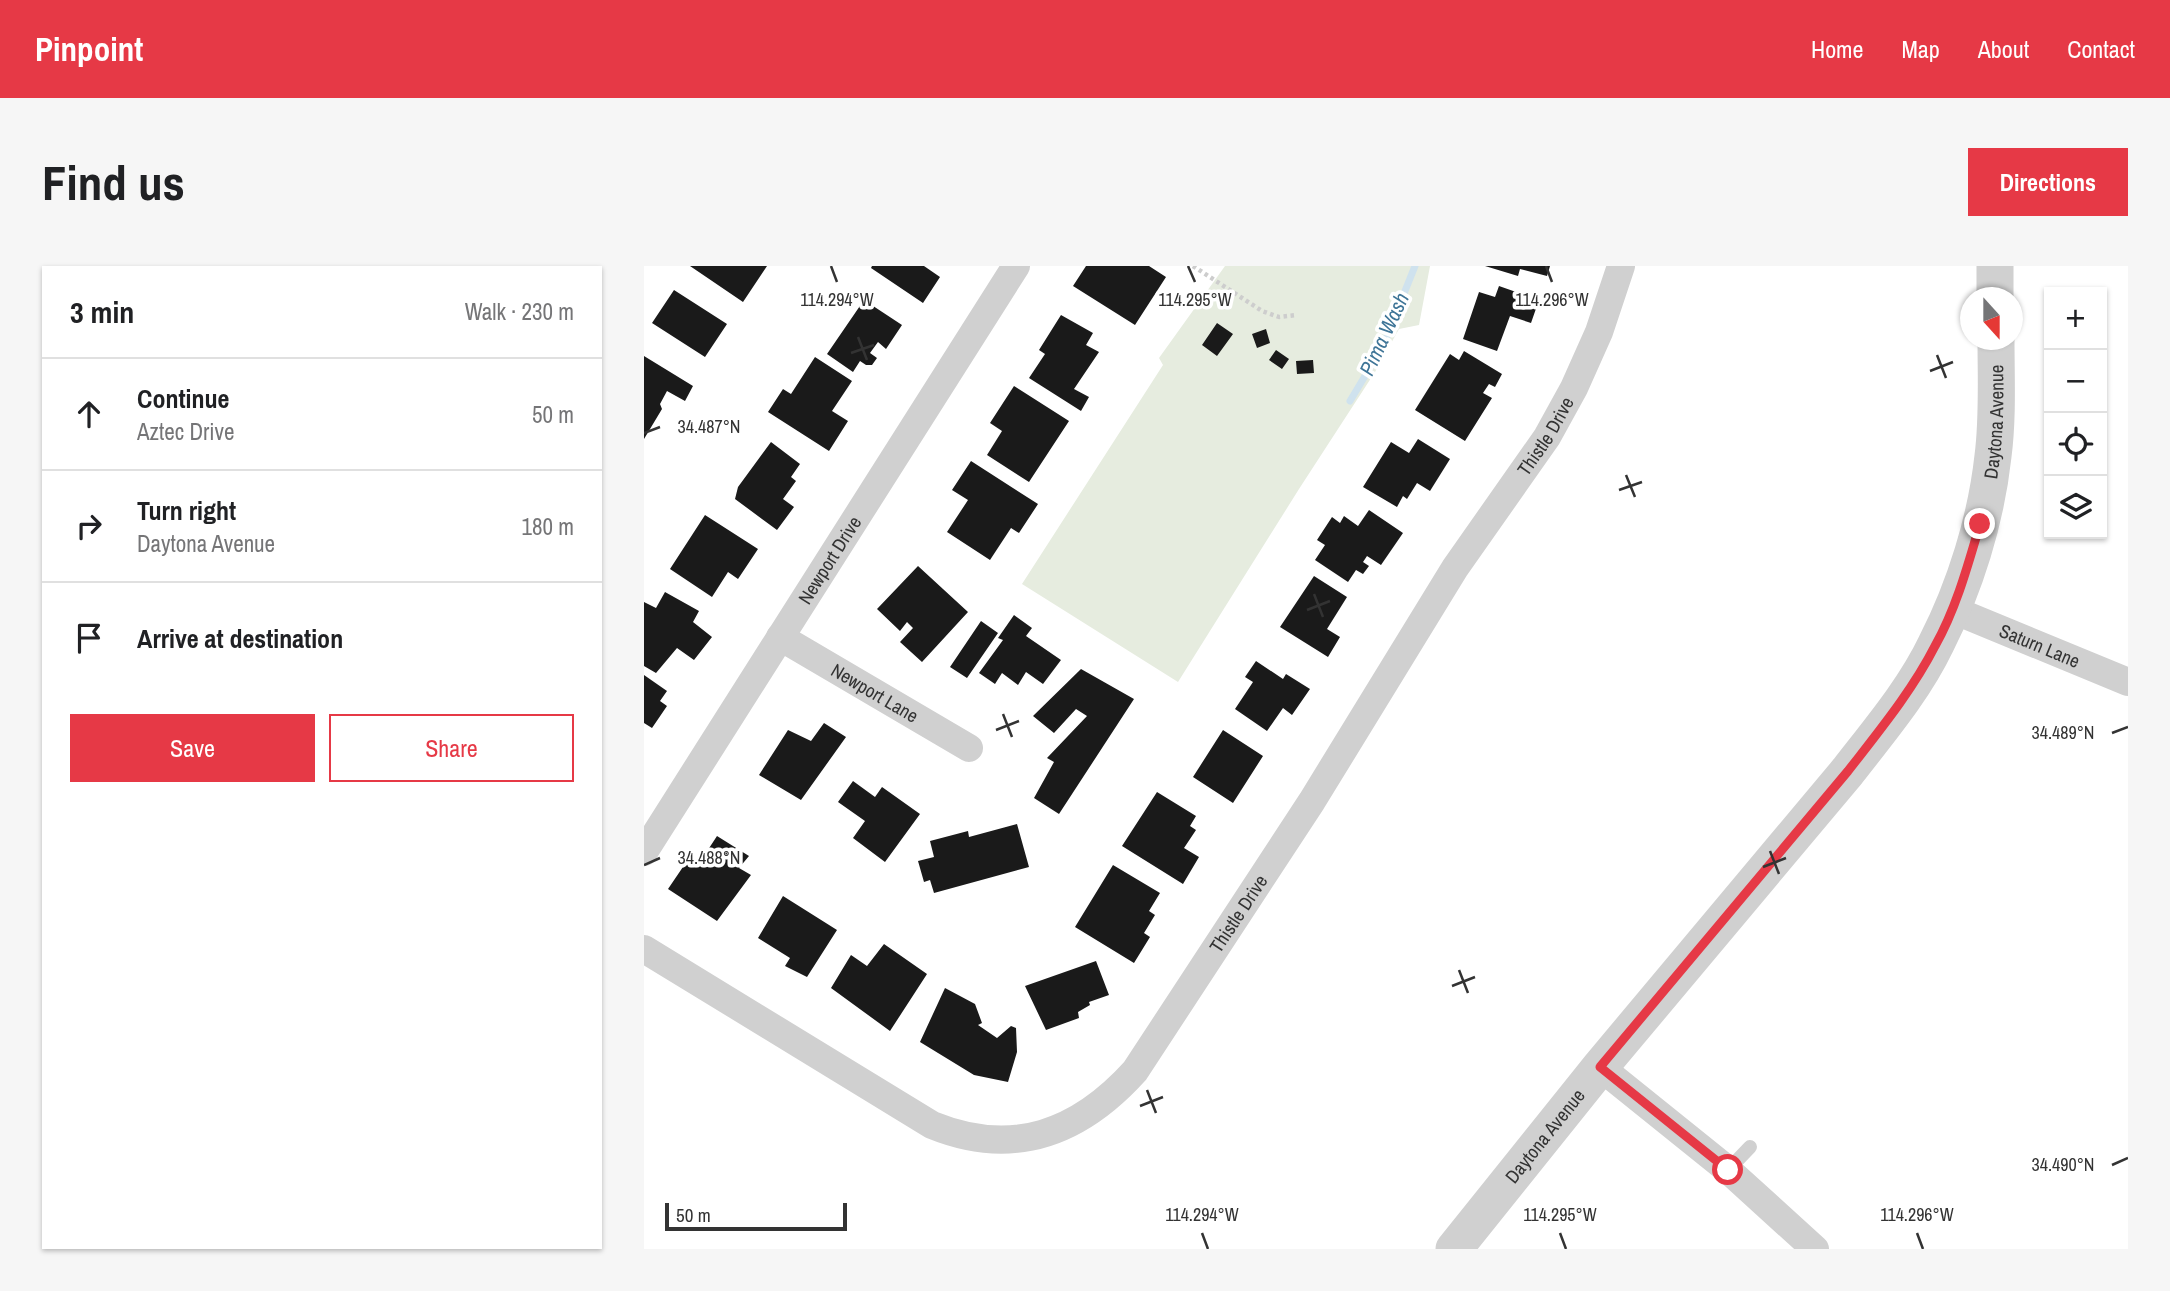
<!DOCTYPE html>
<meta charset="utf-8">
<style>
:root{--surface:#fff;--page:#f6f6f6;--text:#202124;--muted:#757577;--line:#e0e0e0;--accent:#e63946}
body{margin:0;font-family:"Archivo Narrow",sans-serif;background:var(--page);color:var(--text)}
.controls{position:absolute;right:21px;top:21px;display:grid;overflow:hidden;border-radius:0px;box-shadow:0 2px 5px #0004}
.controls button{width:63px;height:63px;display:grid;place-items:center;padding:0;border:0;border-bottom:2px solid var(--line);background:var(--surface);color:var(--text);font:35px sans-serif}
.compass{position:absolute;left:1316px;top:21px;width:63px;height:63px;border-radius:50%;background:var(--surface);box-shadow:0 2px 5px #0004;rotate:159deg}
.scale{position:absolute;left:21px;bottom:18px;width:182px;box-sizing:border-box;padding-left:7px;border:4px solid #333;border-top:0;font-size:19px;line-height:24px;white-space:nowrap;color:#333;-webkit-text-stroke:5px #fff;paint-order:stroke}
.stop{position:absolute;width:21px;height:21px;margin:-16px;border:5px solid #e63946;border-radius:50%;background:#fff}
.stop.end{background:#e63946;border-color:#fff;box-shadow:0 2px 7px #0008}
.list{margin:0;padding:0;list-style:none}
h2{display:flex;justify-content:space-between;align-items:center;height:91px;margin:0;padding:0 28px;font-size:30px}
h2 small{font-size:23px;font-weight:400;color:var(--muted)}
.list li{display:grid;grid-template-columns:46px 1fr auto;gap:21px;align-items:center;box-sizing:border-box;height:112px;padding:0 28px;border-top:2px solid var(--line)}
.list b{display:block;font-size:26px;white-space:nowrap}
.list p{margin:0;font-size:23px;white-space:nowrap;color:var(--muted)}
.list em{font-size:23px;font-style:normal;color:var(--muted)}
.actions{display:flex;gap:14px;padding:21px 28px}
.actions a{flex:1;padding:16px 0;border:2px solid var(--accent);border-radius:0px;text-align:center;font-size:24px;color:var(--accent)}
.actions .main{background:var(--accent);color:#fff}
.icon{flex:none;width:38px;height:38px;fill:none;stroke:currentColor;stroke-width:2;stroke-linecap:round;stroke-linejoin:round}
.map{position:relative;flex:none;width:1484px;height:983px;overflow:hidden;border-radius:0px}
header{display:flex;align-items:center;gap:42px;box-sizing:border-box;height:98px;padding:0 35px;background:var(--accent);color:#fff}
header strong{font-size:33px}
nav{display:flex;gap:38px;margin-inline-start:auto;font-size:24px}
.intro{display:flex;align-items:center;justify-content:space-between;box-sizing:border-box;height:168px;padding:0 42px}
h1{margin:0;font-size:49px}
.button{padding:18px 32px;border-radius:0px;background:var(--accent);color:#fff;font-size:24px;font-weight:700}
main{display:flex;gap:42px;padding:0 42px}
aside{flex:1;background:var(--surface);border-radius:0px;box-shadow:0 2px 5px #0004}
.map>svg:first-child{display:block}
.green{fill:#e6ecdf}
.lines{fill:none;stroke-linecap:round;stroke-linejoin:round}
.stream{stroke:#cfe2ee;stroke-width:7}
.building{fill:#1a1a1a}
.path{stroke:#cdcdcd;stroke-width:4.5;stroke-dasharray:3.5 3.5;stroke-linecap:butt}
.service{stroke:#d0d0d0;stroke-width:14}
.minor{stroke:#d0d0d0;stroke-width:28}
.tertiary{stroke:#d0d0d0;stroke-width:37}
.route{stroke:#e63946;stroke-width:9}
.ticks{fill:none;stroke:#333;stroke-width:2.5}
.labels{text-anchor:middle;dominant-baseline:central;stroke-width:7;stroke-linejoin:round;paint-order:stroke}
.street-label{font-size:19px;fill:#333;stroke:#fff}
.water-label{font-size:21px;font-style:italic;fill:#3f7597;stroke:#fff}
.ticks-label{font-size:18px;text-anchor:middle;fill:#333;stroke:#fff;stroke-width:7;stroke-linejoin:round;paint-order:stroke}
</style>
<header>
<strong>Pinpoint</strong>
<nav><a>Home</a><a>Map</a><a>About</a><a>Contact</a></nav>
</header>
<div class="intro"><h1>Find us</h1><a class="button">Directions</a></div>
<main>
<aside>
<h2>3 min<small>Walk · 230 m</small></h2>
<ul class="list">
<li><svg class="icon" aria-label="ahead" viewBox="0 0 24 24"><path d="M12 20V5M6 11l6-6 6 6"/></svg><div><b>Continue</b><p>Aztec Drive</p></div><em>50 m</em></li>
<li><svg class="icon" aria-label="right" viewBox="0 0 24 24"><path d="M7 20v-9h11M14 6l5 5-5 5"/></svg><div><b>Turn right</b><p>Daytona Avenue</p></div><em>180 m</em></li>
<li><svg class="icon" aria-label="arrive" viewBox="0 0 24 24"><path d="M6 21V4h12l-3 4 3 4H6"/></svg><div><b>Arrive at destination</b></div></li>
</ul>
<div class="actions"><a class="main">Save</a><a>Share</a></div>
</aside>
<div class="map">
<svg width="1484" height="983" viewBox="0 0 1484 983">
<rect width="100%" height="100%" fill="#fff"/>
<path class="green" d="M581 0H786L775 59 755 63 731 106 655 223 534 416 378 318 519 99 515 92Z"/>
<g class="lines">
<path class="stream" d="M706 135 739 80 771 0"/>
</g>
<path class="building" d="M46 0H123L99 36Z
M228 0H280L296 11 279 37 227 2Z
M442 0H505L522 11 491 59 429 20Z
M841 0H906L903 10 876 3 874 10Z
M855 20 895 34 887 57 866 50 853 85 819 73 835 26 851 31Z
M30 24 83 58 61 91 8 57Z
M220 34 258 59 242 83 234 76 226 87 233 92 228 99H222L216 95 209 106 183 88Z
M417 49 449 67 442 79 455 86 430 123 445 131 437 145 385 112 401 88 395 84Z
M573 57 589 68 573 90 558 79Z
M622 63 626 77 613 82 608 68Z
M632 84 645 93 638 103 625 94Z
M820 85 858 108 851 121 845 118 839 127 848 132 821 175 771 144 806 88 815 94Z
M0 90 49 120 41 135 23 125 16 138 18 143 0 173Z
M171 91 208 115 188 145 204 155 185 185 124 146 139 123 147 128Z
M669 94 670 107 653 108 652 95Z
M370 120 425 155 385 216 343 189 358 165 346 157Z
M774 173 806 193 786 225 773 217 763 233 759 230 753 241 719 221 747 176 765 187Z
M127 176 156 198 147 211 152 215 139 233 150 241 133 264 91 233 94 221Z
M327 195 394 238 375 267 367 262 346 294 303 266 324 234 308 224Z
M725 244 759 267 737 299 723 290 719 296 725 300 719 308 712 304 704 316 671 294 681 279 673 274 688 251 696 257 700 250 714 260Z
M61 249 114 283 94 313 84 306 68 331 26 303Z
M274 300 324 346 278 396 256 376 269 362 263 356 256 365 233 343Z
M670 310 703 331 683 363 696 371 684 391 636 361Z
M21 326 55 345 49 356 68 371 50 394 33 382 12 407 0 400V336L12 342Z
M370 349 388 362 382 370 417 394 399 418 382 406 374 419 358 407 351 418 335 407 359 374 354 372Z
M337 355 354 367 323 412 306 401Z
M612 395 639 413 642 408 666 423 648 449 639 442 623 465 591 443 609 416 601 411Z
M437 403 490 433 415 548 390 532 410 496 403 492 443 450 432 443 410 467 389 450Z
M0 409 23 425 16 435 23 440 8 462 0 457Z
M180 457 202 471 157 534 115 509 144 464 167 475Z
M579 464 619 490 589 537 549 511Z
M209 515 231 531 238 521 276 548 241 596 209 572 221 555 194 536Z
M513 526 552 550 546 560 552 564 540 582 555 591 539 618 478 580Z
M373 558 385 601 290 627 286 614 280 616 274 595 290 591 286 575 324 565 325 571Z
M73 570 105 590 95 602 107 609 73 655 24 623 43 595 54 599Z
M469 599 516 627 505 645 511 649 500 667 506 671 490 697 431 661Z
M139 630 193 664 163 711 141 700 146 692 114 672Z
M240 678 283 708 246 765 187 722 207 689 223 700Z
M452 695 465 729 445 736 446 739 434 746 435 752 402 764 381 720Z
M301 722 331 738 338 757 334 759 353 772 367 760 372 762 373 786 364 816 330 809 276 776Z"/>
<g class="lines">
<path class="path" d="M549 0 618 45 635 51 653 49"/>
<path class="service" d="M1084 904 1106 881"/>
<g class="minor">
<path id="s1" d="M1307 343 1484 416"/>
<path id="s2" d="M136 371 325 482"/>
<path id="s3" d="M0 586 372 0"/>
<path id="s4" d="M0 683 288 859C369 892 435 867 491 805L668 535 811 302 903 171 930 122 955 66 977 0"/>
<path d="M956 801 1084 904 1171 983"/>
</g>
<g class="tertiary">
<path d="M1351 0V32"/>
<path id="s5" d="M810 983 956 801 1204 505C1235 465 1270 424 1292 378 1321 321 1342 254 1349 190 1354 152 1352 112 1352 74"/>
</g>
</g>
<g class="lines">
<path class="route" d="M1084 904 956 801 1204 505C1235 465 1268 425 1291 380 1312 343 1324 299 1336 258"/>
</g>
<path class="ticks" d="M187 0 193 16M544 0 551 16M902 0 908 16M214 71 223 94M207 87 230 79M1293 89 1302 112M1286 105 1309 96M0 167 16 161M982 209 991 231M975 224 998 216M670 328 679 351M663 344 686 335M359 448 368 471M352 464 375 455M1468 467 1484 461M1126 585 1135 608M0 599 16 592M1119 601 1142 592M815 704 824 727M808 720 831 711M503 824 512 847M496 840 519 831M1468 899 1484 892M558 967 564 983M916 967 922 983M1273 967 1279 983"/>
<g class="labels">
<g class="street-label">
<text stroke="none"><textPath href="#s5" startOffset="1006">Daytona Avenue</textPath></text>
<text stroke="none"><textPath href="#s4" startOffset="1320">Thistle Drive</textPath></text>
<text stroke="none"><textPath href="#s3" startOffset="346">Newport Drive</textPath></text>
<text stroke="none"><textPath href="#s1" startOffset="96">Saturn Lane</textPath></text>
<text stroke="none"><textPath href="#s2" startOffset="110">Newport Lane</textPath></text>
<text stroke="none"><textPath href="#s4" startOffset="752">Thistle Drive</textPath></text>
<text stroke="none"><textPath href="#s5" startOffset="145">Daytona Avenue</textPath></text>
</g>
<g class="water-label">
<text transform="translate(740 68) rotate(-65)">Pima Wash</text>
</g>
</g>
<g class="ticks-label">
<text x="193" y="40">114.294°W</text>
<text x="551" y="40">114.295°W</text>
<text x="908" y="40">114.296°W</text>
<text x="65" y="167">34.487°N</text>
<text x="1419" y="473">34.489°N</text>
<text x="65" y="598">34.488°N</text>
<text x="1419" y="905">34.490°N</text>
<text x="558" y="955">114.294°W</text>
<text x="916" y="955">114.295°W</text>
<text x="1273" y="955">114.296°W</text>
</g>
</svg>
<div class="controls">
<button>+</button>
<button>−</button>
<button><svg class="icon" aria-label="locate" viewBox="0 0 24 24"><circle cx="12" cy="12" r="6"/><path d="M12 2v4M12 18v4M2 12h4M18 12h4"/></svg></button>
<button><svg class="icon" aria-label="layers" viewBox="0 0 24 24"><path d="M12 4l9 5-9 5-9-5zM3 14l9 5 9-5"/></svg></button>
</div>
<svg class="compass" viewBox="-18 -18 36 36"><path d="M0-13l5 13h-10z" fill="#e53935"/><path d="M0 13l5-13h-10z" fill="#757577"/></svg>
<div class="scale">50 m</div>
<div class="stop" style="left:1084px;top:904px"></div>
<div class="stop end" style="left:1336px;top:258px"></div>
</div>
</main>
